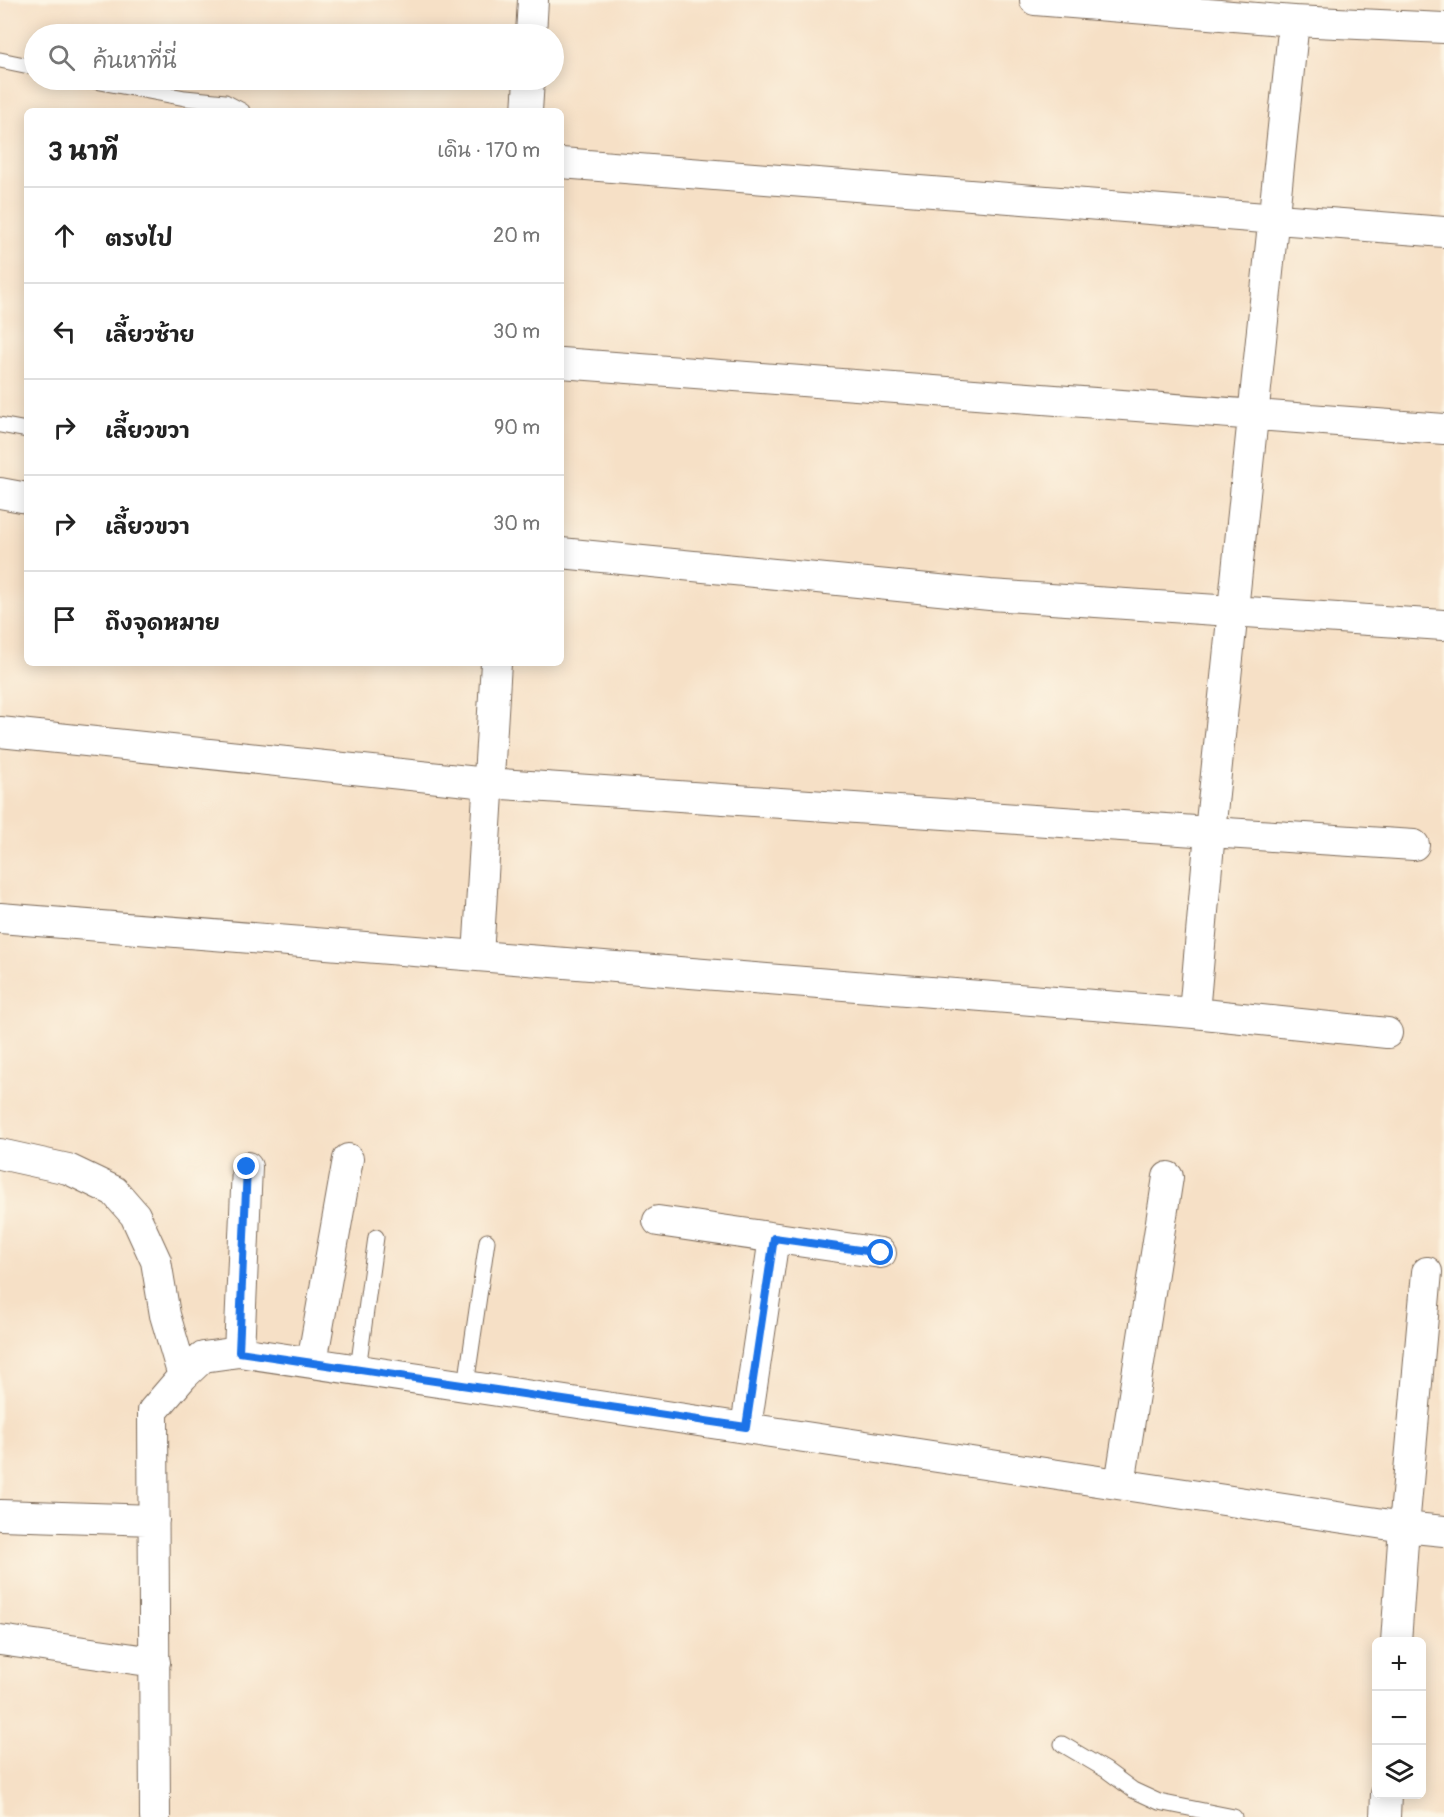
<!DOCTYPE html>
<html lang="th">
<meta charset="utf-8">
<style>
:root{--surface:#fff;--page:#f6f6f6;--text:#222;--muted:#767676;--line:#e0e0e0}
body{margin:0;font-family:Pangolin,"Playpen Sans Thai",sans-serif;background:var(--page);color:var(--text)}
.controls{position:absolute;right:18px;bottom:18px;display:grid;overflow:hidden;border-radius:9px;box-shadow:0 3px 15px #0003}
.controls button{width:54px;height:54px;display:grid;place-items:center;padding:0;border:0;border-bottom:2px solid var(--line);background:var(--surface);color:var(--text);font:30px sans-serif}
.stop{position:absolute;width:18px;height:18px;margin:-14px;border:4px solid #1a73e8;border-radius:50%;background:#fff}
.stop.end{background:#1a73e8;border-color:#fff;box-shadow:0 2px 6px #0008}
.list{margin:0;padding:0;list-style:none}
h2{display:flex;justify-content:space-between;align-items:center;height:78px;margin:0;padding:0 24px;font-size:26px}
h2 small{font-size:20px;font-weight:400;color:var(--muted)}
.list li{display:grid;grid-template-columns:39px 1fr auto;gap:18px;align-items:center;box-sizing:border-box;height:96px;padding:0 24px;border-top:2px solid var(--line)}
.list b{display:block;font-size:22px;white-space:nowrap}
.list em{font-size:20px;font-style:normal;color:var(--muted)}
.icon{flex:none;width:33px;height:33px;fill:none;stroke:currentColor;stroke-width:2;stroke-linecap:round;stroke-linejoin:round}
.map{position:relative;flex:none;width:1444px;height:1817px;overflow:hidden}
.search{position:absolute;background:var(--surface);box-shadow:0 3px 15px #0003;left:24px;top:24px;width:540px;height:66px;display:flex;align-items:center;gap:15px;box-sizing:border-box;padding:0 21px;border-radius:33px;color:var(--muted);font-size:22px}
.panel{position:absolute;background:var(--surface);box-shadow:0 3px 15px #0003;left:24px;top:108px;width:540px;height:558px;border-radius:9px}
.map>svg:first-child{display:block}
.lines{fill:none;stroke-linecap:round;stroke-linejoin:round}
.lane-casing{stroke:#7c6a59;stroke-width:17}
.street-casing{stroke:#7c6a59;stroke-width:32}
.lane{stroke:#fff;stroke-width:15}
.street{stroke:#fff;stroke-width:30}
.route{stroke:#1a73e8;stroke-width:8}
</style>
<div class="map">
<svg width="1444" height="1817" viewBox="0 0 1444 1817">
<rect width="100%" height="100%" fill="#fcf5e5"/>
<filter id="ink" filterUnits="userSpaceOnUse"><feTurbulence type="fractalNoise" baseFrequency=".0167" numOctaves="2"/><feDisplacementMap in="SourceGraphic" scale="12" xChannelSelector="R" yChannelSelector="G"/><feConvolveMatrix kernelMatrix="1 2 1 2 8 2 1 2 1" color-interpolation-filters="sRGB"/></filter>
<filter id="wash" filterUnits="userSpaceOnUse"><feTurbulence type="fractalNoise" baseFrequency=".008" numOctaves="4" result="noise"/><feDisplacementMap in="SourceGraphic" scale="24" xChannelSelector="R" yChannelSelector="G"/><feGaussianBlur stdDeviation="1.35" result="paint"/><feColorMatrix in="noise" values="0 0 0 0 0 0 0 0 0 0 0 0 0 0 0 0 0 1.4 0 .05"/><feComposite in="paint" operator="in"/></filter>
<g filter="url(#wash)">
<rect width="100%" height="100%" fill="#f6e0c6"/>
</g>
<g filter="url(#ink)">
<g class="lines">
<defs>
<path id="lane" d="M0 60 34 67
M90 80 185 98 225 102 242 111
M0 425 27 430
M358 1369 376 1237
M466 1385 487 1241
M1062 1744 1106 1770 1133 1790 1159 1802 1234 1817"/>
<path id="street" d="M1294 21 1444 28
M531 34 533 0
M527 111 529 80
M561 163 1444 232
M561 363 1444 429
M0 493 27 498
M561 553 990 595 1443 625
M0 732 487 783 1210 832 1294 21 1035 0
M0 918 1194 1013 1387 1033
M478 956 496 663
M1194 1013 1210 832 1414 845
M0 1154 68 1169 114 1191 135 1215 156 1261 165 1315 183 1376
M658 1221 881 1253
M1427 1272 1404 1527 1444 1531
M239 1352 247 1167
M312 1362 348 1159
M746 1427 774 1238
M1120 1484 1168 1177
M0 1515 154 1520
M0 1640 155 1662
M155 1817 153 1411 183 1376 203 1357 239 1352 1404 1527 1396 1642
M1385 1817 1386 1794"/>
</defs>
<use href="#lane" class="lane-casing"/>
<use href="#street" class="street-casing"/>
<use href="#lane" class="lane"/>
<use href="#street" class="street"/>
</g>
</g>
<g class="lines" filter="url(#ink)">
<path class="route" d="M247 1167 239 1352 746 1427 774 1238 881 1253"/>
</g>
</svg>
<div class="controls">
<button>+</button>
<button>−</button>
<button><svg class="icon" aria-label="layers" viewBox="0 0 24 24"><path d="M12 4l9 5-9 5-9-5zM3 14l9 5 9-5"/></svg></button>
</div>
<div class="stop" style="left:881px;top:1253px"></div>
<div class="stop end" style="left:247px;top:1167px"></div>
<div class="search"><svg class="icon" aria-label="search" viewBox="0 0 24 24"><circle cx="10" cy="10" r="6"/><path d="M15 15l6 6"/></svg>ค้นหาที่นี่</div>
<section class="panel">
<h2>3 นาที<small>เดิน · 170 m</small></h2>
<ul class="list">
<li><svg class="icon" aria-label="ahead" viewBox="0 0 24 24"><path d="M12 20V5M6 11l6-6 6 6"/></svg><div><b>ตรงไป</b></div><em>20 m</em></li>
<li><svg class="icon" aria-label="left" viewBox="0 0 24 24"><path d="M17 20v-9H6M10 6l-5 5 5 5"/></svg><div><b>เลี้ยวซ้าย</b></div><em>30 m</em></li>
<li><svg class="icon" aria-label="right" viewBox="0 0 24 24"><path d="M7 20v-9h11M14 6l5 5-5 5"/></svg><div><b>เลี้ยวขวา</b></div><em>90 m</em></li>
<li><svg class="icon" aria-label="right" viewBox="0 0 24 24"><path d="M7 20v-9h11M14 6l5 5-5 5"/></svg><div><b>เลี้ยวขวา</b></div><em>30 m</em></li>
<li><svg class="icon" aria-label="arrive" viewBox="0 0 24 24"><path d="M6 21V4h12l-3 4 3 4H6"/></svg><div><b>ถึงจุดหมาย</b></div></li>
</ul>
</section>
</div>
